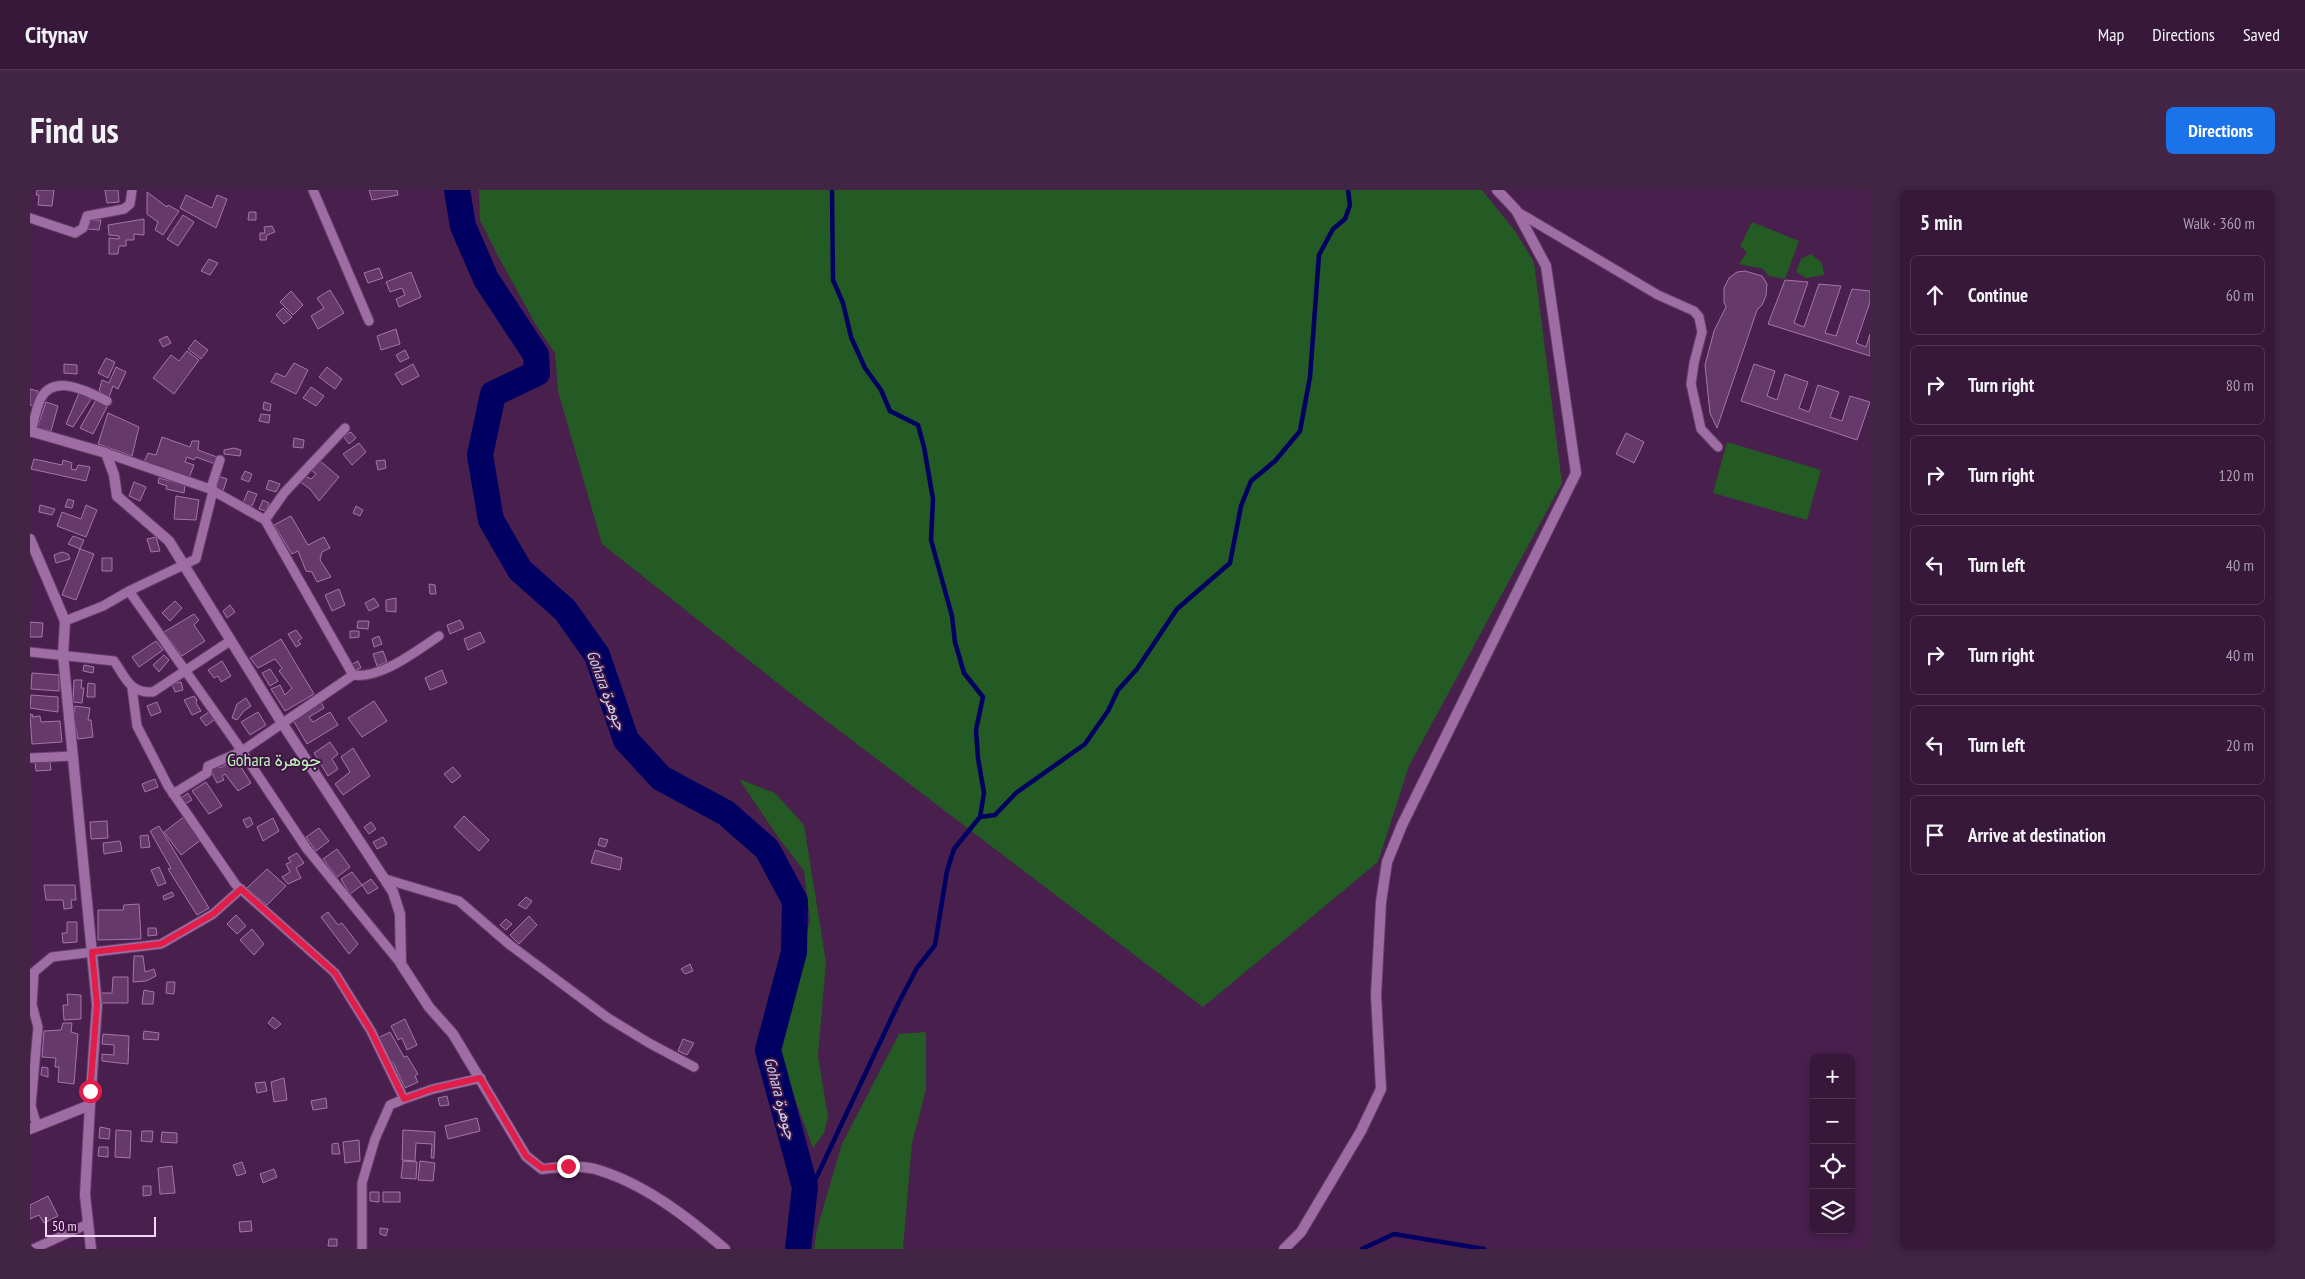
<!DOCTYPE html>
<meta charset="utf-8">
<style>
:root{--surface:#37173a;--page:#422445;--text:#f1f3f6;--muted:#aa9faf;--line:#513654;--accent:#1a73e8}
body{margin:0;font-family:"PT Sans Narrow",Vazirmatn,sans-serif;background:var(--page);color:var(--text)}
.controls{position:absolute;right:15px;bottom:15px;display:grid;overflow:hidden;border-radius:8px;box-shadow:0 2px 8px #0003}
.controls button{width:45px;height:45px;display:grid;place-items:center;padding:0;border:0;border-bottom:1px solid var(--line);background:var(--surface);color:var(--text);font:25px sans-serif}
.scale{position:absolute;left:15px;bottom:12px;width:111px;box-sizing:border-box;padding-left:5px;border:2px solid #f2d8f4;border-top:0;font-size:14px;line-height:18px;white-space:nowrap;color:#f2d8f4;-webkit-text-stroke:4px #3e1443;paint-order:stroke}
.stop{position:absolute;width:15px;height:15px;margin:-11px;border:4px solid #e11d48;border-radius:50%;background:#fff}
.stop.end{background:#e11d48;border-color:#fff;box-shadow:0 1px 5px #0008}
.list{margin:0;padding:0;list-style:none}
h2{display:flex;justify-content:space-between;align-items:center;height:65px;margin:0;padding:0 20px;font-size:21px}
h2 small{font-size:16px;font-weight:400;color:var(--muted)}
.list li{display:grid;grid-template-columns:32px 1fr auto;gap:15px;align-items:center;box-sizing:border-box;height:80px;margin:0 10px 10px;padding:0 10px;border:1px solid var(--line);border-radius:8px}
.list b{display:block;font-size:19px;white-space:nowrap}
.list em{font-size:16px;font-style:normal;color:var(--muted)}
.icon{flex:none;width:28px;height:28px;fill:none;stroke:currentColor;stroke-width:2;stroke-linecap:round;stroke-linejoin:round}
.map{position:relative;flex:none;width:1840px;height:1059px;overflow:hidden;border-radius:8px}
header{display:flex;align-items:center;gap:30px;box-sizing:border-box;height:70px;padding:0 25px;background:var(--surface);border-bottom:1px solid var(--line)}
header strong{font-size:24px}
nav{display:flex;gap:28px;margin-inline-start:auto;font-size:18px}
.intro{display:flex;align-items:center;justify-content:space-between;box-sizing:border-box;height:120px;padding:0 30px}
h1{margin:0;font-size:35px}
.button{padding:12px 22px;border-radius:8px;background:var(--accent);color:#fff;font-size:18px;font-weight:700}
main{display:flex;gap:30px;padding:0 30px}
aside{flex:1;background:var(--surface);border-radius:8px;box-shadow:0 2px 8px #0003}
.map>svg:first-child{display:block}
.green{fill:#245a23}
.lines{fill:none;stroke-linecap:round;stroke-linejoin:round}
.stream{stroke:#000063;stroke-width:4.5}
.river{stroke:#000063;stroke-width:26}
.building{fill:#65396a;stroke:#a575aa}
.lane-casing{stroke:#643d69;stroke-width:11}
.street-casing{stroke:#643d69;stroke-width:12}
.lane{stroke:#9e6da4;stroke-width:9}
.street{stroke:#9e6da4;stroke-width:10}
.route{stroke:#e11d48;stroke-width:6}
.labels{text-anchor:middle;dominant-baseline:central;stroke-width:4;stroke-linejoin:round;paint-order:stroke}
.water-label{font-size:16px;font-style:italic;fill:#c7d5ee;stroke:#3e1443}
.quarter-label{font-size:18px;fill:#bbf4b8;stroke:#3e1443}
</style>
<header>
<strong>Citynav</strong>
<nav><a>Map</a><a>Directions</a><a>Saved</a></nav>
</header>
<div class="intro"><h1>Find us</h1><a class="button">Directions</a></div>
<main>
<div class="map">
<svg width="1840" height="1059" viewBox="0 0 1840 1059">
<rect width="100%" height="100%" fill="#491f4e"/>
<path class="green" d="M449 0H1452L1485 41 1504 72 1532 293 1379 576 1348 672 1173 817 769 510 572 354 528 201 525 163 506 135 467 64 450 30Z
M1722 32 1769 51 1755 89 1739 86 1733 79 1709 74 1717 62 1710 56Z
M1781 64 1792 73 1794 85 1776 88 1766 82 1771 69Z
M1697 252 1791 280 1777 330 1683 303Z
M709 589 745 603 774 635 796 772 788 866 798 927 794 943 783 958 747 860 780 730 774 681 748 647Z
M896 842V900L882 953 873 1059H784L787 1039 812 954 869 844Z"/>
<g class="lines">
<path class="stream" d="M950 627 965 625 986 603 1055 554 1078 521 1088 500 1107 479 1147 419 1200 373 1211 316 1221 291 1245 271 1270 241 1280 187 1289 65 1303 39 1315 29 1320 15 1318 0
M773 1016 869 812 887 778 905 755 917 681 924 659 950 627 954 603 948 568 946 540 953 507 934 483 925 452 922 426 901 350 903 309 894 257 888 235 860 221 851 200 835 178 821 147 813 113 803 90 802 0
M1332 1059 1364 1044 1454 1059"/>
<path class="river" d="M427 0 433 36 456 89 506 165 507 183 463 204 450 265 461 330 490 380 535 420 567 465 596 550 631 588 696 623 737 659 765 711 764 762 738 860 775 997 768 1059"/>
</g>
<path class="building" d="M7 0H24L22 16 8 15 9 5H6Z
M75 0H88L89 12 77 13Z
M339 0H367L368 5 342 10Z
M117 2 137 17 138 15 149 21 133 45 125 40 128 32 117 24Z
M156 5 182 18 187 5 197 9 186 38 150 18Z
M219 22H226V30H218Z
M153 25 164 32 148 56 137 49Z
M114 29V45L104 44V50H96V56H89L88 64H79V48L89 49V46L79 45 78 35Z
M60 30H71L69 40 58 39Z
M242 36 245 42 237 45 236 50H230V43H235L234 37Z
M179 69 188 73 180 85 171 81Z
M349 78 353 88 338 93 334 83Z
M1715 81 1732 86 1737 94 1736 106 1732 115 1727 120 1687 238 1680 223 1675 175 1684 141 1696 117 1694 112V98L1699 88 1707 82Z
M381 82 391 107 369 117 366 109 375 105 372 98 360 102 356 92Z
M1755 90 1778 92 1764 133 1774 137 1789 94 1811 96 1795 143 1806 146 1822 99 1840 101V112L1826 153 1836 157 1840 144V166L1738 134Z
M300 100 314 123 288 139 281 126 294 118 287 108Z
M261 101 273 115 263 125 250 112Z
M253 118 262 127 254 134 246 125Z
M366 139 370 154 351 160 347 146Z
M137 146 141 153 133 157 129 150Z
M165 150 178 160 171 169 158 159Z
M375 160 379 168 370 172 366 165Z
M157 161 169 170 144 204 123 188 141 165 149 171Z
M76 168 85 172 78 188 68 183Z
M264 173 278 180 266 204 241 192 246 183 255 187Z
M34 174 47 175V184L34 183Z
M383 174 389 186 372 195 365 184Z
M1724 174 1745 181 1737 206 1747 210 1755 184 1778 192 1769 218 1779 222 1788 195 1809 202 1800 227 1812 231 1820 206 1840 212 1827 250 1711 211Z
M86 177 96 182 88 199 83 196 79 207 69 201 72 190 79 193Z
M297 177 312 189 305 199 289 187Z
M281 197 294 206 286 216 273 208Z
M0 199 8 201 4 216 0 215Z
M49 203 61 209 43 237 36 234Z
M66 210 77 217 63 244 50 238Z
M16 212 28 216 21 241 7 238Z
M234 212 241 214 240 221 233 219Z
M78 223 109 237 102 266 68 254Z
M231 224 240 225 239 233 229 231Z
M321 242 326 248 319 254 313 246Z
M1596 243 1614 252 1604 273 1586 264Z
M132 247 160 257 162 251H169L168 260 187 267 185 274 166 267 164 270 157 267 155 272 164 275 159 288 114 272 118 263 126 265Z
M264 248 274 250 273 258 263 257Z
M329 253 336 262 322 275 313 264Z
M204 258 211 260 210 266 194 264V260Z
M4 269 32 275 33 270 42 273 41 279 46 280 48 275 60 277 56 291 1 279Z
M289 270 309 287 289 311 280 299 269 291 275 286 281 289 286 284 280 279Z
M355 270 356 278 348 280 346 271Z
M215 281 222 284 219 292 211 289Z
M188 286 197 289 193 301 185 298Z
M129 288 155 295 154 303 136 299 137 296 128 293Z
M239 290 250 294 246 302 236 299Z
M104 292 116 297 110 311 99 306Z
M218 301 227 304 222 316 213 313Z
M146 306 169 310 166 330 144 329Z
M38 309 44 311 42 318 35 317Z
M233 310 239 313 236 321 229 319Z
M10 315 25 319 22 325 9 322Z
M56 315 67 320 56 347 27 336 32 322 51 329Z
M326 316 333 320 330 326 323 323Z
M261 326 278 355 294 347 300 358 292 362 290 370 301 387 287 392 282 382 276 381 268 361 262 364 244 335Z
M43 346 54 350 50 359 38 354Z
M126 347 130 361 121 362 117 349Z
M50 359 64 364 46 410 32 405Z
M32 362 38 364 40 369 26 373 24 365Z
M72 368H82V381H72Z
M399 394 405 395 406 404H400Z
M309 399 315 415 302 421 295 405Z
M344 408 349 416 339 421 335 413Z
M366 408V422L356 421V410Z
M145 411 152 418 140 431 132 423Z
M200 415 205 422 197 428 193 421Z
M164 424 169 430 164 435 175 451 152 466 134 442Z
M430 430 434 438 420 444 417 435Z
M328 431H339L338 439 327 438Z
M0 432 13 433 12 447H0Z
M266 440 272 448 268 451 271 454 266 457 258 444Z
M320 441H329V447L320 448Z
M450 442 455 452 438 460 434 449Z
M349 446 352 454 344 457 342 449Z
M251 449 284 504 255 521 241 499 250 495 255 505 262 498 249 481 252 478 245 469 228 478 220 468Z
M126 451 133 460 109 477 102 467Z
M353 461 357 472 347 476 343 464Z
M134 465 139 470 129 482 123 475Z
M192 471 201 486 191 492 188 486 184 488 178 480Z
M328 471 331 478 324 481 321 475Z
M54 475 64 477 63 483 53 481Z
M240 479 248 491 240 496 232 483Z
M412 480 417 493 400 500 395 488Z
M2 483 29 485V501L1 499Z
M44 490H52L51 498H54L52 513 43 512Z
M151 492 153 500 145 502 142 494Z
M58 493 65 494V507H57Z
M1 505 28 507V522L0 518Z
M164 506 167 510 166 513 171 521 162 525 154 510Z
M216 508 221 516 214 521 207 530 202 528 207 514Z
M344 511 357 531 332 547 318 528Z
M127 512 131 522 121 526 117 516Z
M291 512 294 518 279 527 283 532 300 522 308 535 277 554 263 530Z
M45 516 60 518 58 530H61L63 547 48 549 44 527Z
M179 522 184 530 176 536 170 528Z
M228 522 236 535 220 545 211 532Z
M0 524 3 525 2 527 10 526 11 532 30 531 32 552 2 554Z
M300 552 308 564 302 569 308 579 298 586 284 563Z
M323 558 340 586 313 605 305 594 320 582 311 567Z
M206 569 221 593 208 601 195 584 192 586 194 590 187 593 182 583 181 577 188 575 190 578Z
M5 572H20L21 580 6 581Z
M423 577 431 586 422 593 414 584Z
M125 589 128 597 115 602 112 594Z
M176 592 192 616 179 624 162 601Z
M158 603 162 610 155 614 151 608Z
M155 626 172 649 151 665 134 642Z
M434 626 459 650 449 661 424 637Z
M220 627 223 634 217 638 213 630Z
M243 628 249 641 233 651 227 637Z
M77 631 78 648 61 649 60 632Z
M341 632 346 639 339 644 334 637Z
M129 636 179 718 167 725 138 679 141 678 120 641Z
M289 638 299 651 286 661 276 647Z
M118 645 120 657 111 658 110 646Z
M353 647 357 654 347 659 343 652Z
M570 648 578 650 575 657 568 655Z
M90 651 92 661 74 664 73 653Z
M307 659 320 677 307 687 293 669Z
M565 660 592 668 590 680 561 673Z
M267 663 274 673 266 678 271 688 258 694 252 687 260 682 256 674 261 672 258 668Z
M129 677 136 693 128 696 121 680Z
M237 679 256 696 237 715 217 698Z
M322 682 332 695 320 704 311 689Z
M341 689 348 698 338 704 332 695Z
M14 695H45L46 710H41L42 718 34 719 33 710H16Z
M142 702 144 706 134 710 133 706Z
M496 707 502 711 496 719 488 715Z
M109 714 111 749 68 750V720H93L94 715Z
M298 722 308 735 312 733 328 754 319 764 291 727Z
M206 725 216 736 207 744 197 734Z
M499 726 507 735 489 754 480 745Z
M476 729 482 734 476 740 470 735Z
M37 732H47V752L33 753 32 743H37Z
M118 738H126L127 745 118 746Z
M222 739 234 754 224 765 210 750Z
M104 766H113L115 782 124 779 126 786 116 791 103 792Z
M660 774 663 781 655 784 651 779Z
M83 787H98V813H70V803H82Z
M137 792H145L144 804 136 803Z
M114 800 124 802 123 814H112Z
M37 804 51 805V829L34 830 33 815H38Z
M243 827 251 834 245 839 238 833Z
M375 829 387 855 377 860 372 848 368 850 361 836Z
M33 833H42L41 842 48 844 44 894 28 892 29 877H25L26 868 12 867 14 841 31 840Z
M114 841 129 843 128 850 113 849Z
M360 842 374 867 377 866 388 884 385 886 388 892 375 898 363 872 360 873 348 848Z
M73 844 99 846 98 874 72 871V864L84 865V855L72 854Z
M653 849 664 853 657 865 648 861Z
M12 877 18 878V887L11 885Z
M254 888 257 910 244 912 241 892Z
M235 892 237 901 227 903 225 893Z
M417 906 419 915 410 916 408 908Z
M296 908 297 918 283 920 281 911Z
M447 928 450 941 418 949 415 936Z
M70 937 80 939 79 949 69 948Z
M86 940 101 941 100 968 85 967Z
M373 940 405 942 404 968H401L402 954 386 953 385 971 372 970Z
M112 941H123L122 952 111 951Z
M132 942 147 943V953L131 952Z
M329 950 330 971 315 973 313 952Z
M308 953 310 964H302V954Z
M69 957H78V967L68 966Z
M373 971 387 972 386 989 371 988Z
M390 971 405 973 403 991 388 990Z
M212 972 216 983 207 986 203 975Z
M142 976 145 1003 130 1004 128 978Z
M244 979 247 987 233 993 230 984Z
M113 996H121V1005L113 1006Z
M340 1002H349V1012L340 1011Z
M353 1002H370V1012H353Z
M18 1006 28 1026 14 1033 9 1025 0 1029V1015Z
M221 1031 222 1041 210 1042 209 1032Z
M350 1038 358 1039 356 1046 350 1044Z
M299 1049H307V1056H298Z"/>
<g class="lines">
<defs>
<path id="lane" d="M283 0 339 131
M1486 21 1628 105 1664 121 1669 127 1672 142 1664 173 1661 194 1671 239 1688 257
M0 28 45 43 53 38 57 26 94 19 100 14 102 0
M1 242C4 231 6 218 11 208 25 183 59 202 77 211
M76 263 180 299 235 330 323 485C351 489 386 461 409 446
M235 330 254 303 315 238
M99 401 205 551 277 659 371 774
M35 431 73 416 99 401 166 369 183 301 182 295 190 270
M0 462 84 471C96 488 99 503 123 502L200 451
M102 498 107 536 138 596 206 695 305 783 341 841 374 909 403 899 451 888
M0 568 43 566
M143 604 177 583 178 576 212 561 323 485
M355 689 429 711 480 755 578 828 619 853 664 877
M7 936 1 916 8 837 2 815 4 782 22 767 131 754 183 724 211 699
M3 1059 58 1034
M332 1059V993L345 949 360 915 374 909"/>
<path id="street" d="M0 241 76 263 84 285 87 306 139 351 252 533 363 702 370 724 371 774 399 817 423 844 496 966 512 979C529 977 548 975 565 979 614 993 657 1027 695 1059
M0 349 35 431 33 465 67 815 60 915 0 939
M60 915 55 1005 61 1059
M1254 1059 1271 1042 1331 941 1351 899 1346 805 1351 712 1357 672 1372 635 1546 283 1516 76 1486 20 1467 0"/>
</defs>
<use href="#lane" class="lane-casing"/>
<use href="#street" class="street-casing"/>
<use href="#lane" class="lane"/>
<use href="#street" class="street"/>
</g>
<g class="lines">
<path class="route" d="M60 901 67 815 62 762 131 754 183 724 211 699 305 783 341 841 374 909 402 899 450 888 496 966 512 978 538 976"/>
</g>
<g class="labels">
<g class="water-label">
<text transform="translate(577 500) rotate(69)">Gohara جوهرة</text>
<text transform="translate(751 908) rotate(75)">Gohara جوهرة</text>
</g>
<g class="quarter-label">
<text x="244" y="569">Gohara جوهرة</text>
</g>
</g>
</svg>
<div class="controls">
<button>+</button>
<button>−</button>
<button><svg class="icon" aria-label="locate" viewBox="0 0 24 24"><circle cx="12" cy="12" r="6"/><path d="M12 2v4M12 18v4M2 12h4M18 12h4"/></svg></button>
<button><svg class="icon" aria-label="layers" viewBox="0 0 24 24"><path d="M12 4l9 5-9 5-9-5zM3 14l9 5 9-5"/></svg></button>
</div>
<div class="scale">50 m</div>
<div class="stop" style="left:60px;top:901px"></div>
<div class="stop end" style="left:538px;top:976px"></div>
</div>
<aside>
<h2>5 min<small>Walk · 360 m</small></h2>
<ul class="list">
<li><svg class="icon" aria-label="ahead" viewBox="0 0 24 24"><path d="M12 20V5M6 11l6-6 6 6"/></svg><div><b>Continue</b></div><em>60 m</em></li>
<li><svg class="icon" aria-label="right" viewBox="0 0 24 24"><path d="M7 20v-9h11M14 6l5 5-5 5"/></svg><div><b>Turn right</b></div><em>80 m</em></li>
<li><svg class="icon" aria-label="right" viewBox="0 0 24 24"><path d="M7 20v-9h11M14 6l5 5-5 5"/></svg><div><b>Turn right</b></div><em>120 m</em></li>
<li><svg class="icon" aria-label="left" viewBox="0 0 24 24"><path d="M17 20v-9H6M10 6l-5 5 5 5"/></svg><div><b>Turn left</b></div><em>40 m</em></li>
<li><svg class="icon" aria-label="right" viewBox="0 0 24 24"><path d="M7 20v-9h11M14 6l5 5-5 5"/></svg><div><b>Turn right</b></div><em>40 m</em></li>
<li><svg class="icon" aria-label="left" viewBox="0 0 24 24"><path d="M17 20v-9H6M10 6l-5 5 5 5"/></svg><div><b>Turn left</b></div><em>20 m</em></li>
<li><svg class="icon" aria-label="arrive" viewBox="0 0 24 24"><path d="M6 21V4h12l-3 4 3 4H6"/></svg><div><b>Arrive at destination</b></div></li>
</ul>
</aside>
</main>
